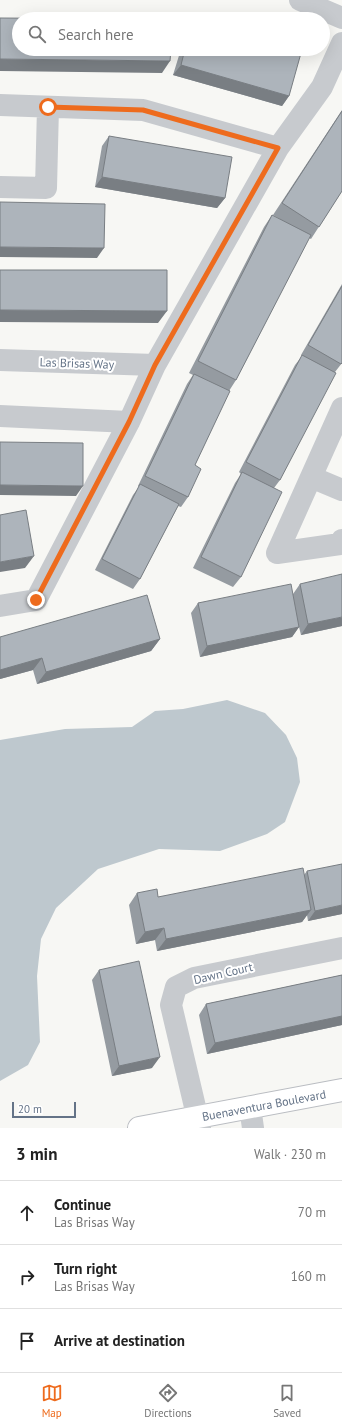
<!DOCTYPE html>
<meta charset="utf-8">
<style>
:root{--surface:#fff;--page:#f2f2f2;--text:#222;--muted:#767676;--line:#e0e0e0;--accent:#ee6b1d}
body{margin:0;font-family:"PT Sans",sans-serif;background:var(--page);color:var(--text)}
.scale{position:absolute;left:12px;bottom:10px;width:64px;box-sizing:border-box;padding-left:4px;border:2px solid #647387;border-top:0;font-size:11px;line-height:14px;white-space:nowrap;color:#647387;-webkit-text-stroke:3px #fff;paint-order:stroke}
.stop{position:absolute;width:12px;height:12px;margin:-9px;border:3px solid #ee6b1d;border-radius:50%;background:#fff}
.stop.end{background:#ee6b1d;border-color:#fff;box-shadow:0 1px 4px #0008}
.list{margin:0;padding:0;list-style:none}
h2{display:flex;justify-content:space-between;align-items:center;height:52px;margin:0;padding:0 16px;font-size:17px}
h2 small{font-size:13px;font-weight:400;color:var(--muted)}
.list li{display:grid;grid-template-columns:26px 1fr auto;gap:12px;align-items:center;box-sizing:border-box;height:64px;padding:0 16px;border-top:1px solid var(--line)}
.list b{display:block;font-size:15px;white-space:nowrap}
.list p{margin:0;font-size:13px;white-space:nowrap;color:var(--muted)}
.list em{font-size:13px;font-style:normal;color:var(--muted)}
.icon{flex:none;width:22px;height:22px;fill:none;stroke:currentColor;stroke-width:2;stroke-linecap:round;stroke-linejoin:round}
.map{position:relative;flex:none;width:342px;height:1128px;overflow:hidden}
.search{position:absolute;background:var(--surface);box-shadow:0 4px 16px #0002;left:12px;right:12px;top:12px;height:44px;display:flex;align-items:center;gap:10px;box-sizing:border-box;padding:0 14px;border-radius:22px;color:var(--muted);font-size:15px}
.sheet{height:244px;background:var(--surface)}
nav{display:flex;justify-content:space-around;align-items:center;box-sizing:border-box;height:56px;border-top:1px solid var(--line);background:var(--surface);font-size:11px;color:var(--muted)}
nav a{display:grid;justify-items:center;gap:2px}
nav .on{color:var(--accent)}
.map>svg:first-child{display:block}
.water{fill:#bec8ce}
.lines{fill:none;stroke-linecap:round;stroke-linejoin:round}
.major-casing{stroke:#babdc2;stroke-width:24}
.minor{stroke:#c7cace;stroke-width:22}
.major{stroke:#fff;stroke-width:22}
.wall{fill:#959ba1}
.shaded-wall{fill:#797e83}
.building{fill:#adb4bb;stroke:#797e83}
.route{stroke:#ee6b1d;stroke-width:5}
.labels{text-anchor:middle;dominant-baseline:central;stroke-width:4;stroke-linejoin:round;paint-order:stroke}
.street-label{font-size:12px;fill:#647387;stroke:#fff}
</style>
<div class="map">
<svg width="342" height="1128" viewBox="0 0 342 1128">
<rect width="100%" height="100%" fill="#f7f7f4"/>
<path class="water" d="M227 700 265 713 286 735 297 758 300 782 285 822 267 834 220 851 159 849 98 869 56 908 41 939 37 976 40 1042 28 1065 0 1081V740L65 729 132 727 155 711 183 709Z"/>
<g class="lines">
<defs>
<g id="major">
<path id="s1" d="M139 1128 342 1090"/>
</g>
</defs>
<use href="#major" class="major-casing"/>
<path class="minor" d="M300 0 342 18
M0 105 143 110 278 148
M0 187 46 188 48 107
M0 360 155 365
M342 408 277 553 340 544 342 540
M0 416 129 422
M311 477 342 490
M0 606 36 600 129 422 155 365 278 148 322 87 342 43
M250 1107 253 1128
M200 1128 171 1005 176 987 194 978 342 948"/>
<use href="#major" class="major"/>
</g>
<path class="wall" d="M181 49H288L289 96 282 106 173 75Z
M342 110V191L311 239 309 238 236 380 229 391 195 465 188 497 181 507 178 506 140 579 133 589 95 570 133 495 139 487 138 486 187 384 193 375 189 373 264 227 272 215 282 220 273 215Z
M109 136 225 198 217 208 95 187 102 146Z
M342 284V363L335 372 280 480 274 488 241 577 233 587 193 568 235 483 241 474 239 472 295 365 302 356 301 355Z
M300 584 342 626 301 635 299 627 292 637 200 657 191 613 198 603 293 594Z
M0 637 160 639 151 651 37 684 33 670 0 679Z
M307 871 342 914 308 921 307 915 302 922 157 951 155 940 136 944 129 905 137 893 158 897 304 875Z
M99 970 152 1068 112 1076 92 980Z
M342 975V1025L207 1054 199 1015 206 1004Z"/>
<path class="shaded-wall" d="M0 59 170 61 162 73 0 71Z
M181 65 289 96 282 106 173 75Z
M102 177 225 198 217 208 95 187Z
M0 247 104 248 97 258 0 257Z
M0 310 167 311 158 323 0 322Z
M0 485 83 486 76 496 0 495Z
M34 556 25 568 0 572V562Z
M342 617V626L301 635 308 624Z
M299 627 292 637 200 657 207 646Z
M160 639 151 651 37 684 46 672Z
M42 658 33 670 0 679V670Z
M342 905V914L308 921 315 911Z
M311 910 302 922 157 951 166 939Z
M164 928 155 940 136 944 145 932Z
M342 1016V1025L207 1054 215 1043Z
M160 1057 152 1068 112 1076 119 1066Z"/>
<path class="building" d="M0 18 129 19H19V49H171L170 61 0 59Z
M185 49H288L301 53 289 96 181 65Z
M342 111V191L319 227 282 203Z
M109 136 232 157 225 198 102 177Z
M0 202 105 204 104 248 0 247Z
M272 215 311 235 236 380 198 361Z
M0 270H167V311L0 310Z
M342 286V363L341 364 308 345Z
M302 355 336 373 280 480 246 462Z
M194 374 230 391 195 465 201 469 188 497 145 476Z
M0 442 83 443V486L0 485Z
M242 472 282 492 241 577 201 557Z
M140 484 179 504 140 579 102 559Z
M26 510 34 556 0 562V515Z
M342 574V617L308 624 300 584Z
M291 584 299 627 207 646 198 603Z
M147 595 160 639 46 672 42 658 0 670V637Z
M342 864V905L315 911 307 871Z
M303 868 311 910 166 939 164 928 145 932 137 893 157 889 158 897Z
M139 961 160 1057 119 1066 99 970Z
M342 975V1016L215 1043 206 1004Z"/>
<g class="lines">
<path class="route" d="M36 600 129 422 155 365 278 148 143 110 48 107"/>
</g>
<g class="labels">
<g class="street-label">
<text transform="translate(77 363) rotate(2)">Las Brisas Way</text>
<text transform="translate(223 973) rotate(-13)">Dawn Court</text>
<text stroke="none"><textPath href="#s1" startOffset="127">Buenaventura Boulevard</textPath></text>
</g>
</g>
</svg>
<div class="scale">20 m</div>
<div class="stop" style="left:48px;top:107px"></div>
<div class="stop end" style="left:36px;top:600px"></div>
<div class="search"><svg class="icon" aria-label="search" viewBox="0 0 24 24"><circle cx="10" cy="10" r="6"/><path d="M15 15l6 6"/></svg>Search here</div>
</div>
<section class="sheet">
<h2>3 min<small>Walk · 230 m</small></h2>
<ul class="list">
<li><svg class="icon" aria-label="ahead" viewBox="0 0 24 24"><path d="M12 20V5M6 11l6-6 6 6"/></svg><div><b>Continue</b><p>Las Brisas Way</p></div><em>70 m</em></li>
<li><svg class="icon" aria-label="right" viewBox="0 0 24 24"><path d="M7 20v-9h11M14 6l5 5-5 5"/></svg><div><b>Turn right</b><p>Las Brisas Way</p></div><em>160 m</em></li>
<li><svg class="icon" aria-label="arrive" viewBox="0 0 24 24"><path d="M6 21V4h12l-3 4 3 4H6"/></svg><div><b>Arrive at destination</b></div></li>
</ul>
</section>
<nav>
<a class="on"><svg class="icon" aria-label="map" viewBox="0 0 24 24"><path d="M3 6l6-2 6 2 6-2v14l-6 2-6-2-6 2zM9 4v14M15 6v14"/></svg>Map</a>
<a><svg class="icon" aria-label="directions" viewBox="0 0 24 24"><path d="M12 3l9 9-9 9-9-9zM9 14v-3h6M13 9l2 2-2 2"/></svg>Directions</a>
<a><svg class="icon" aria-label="saved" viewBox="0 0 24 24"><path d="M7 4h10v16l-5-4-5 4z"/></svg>Saved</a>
</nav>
